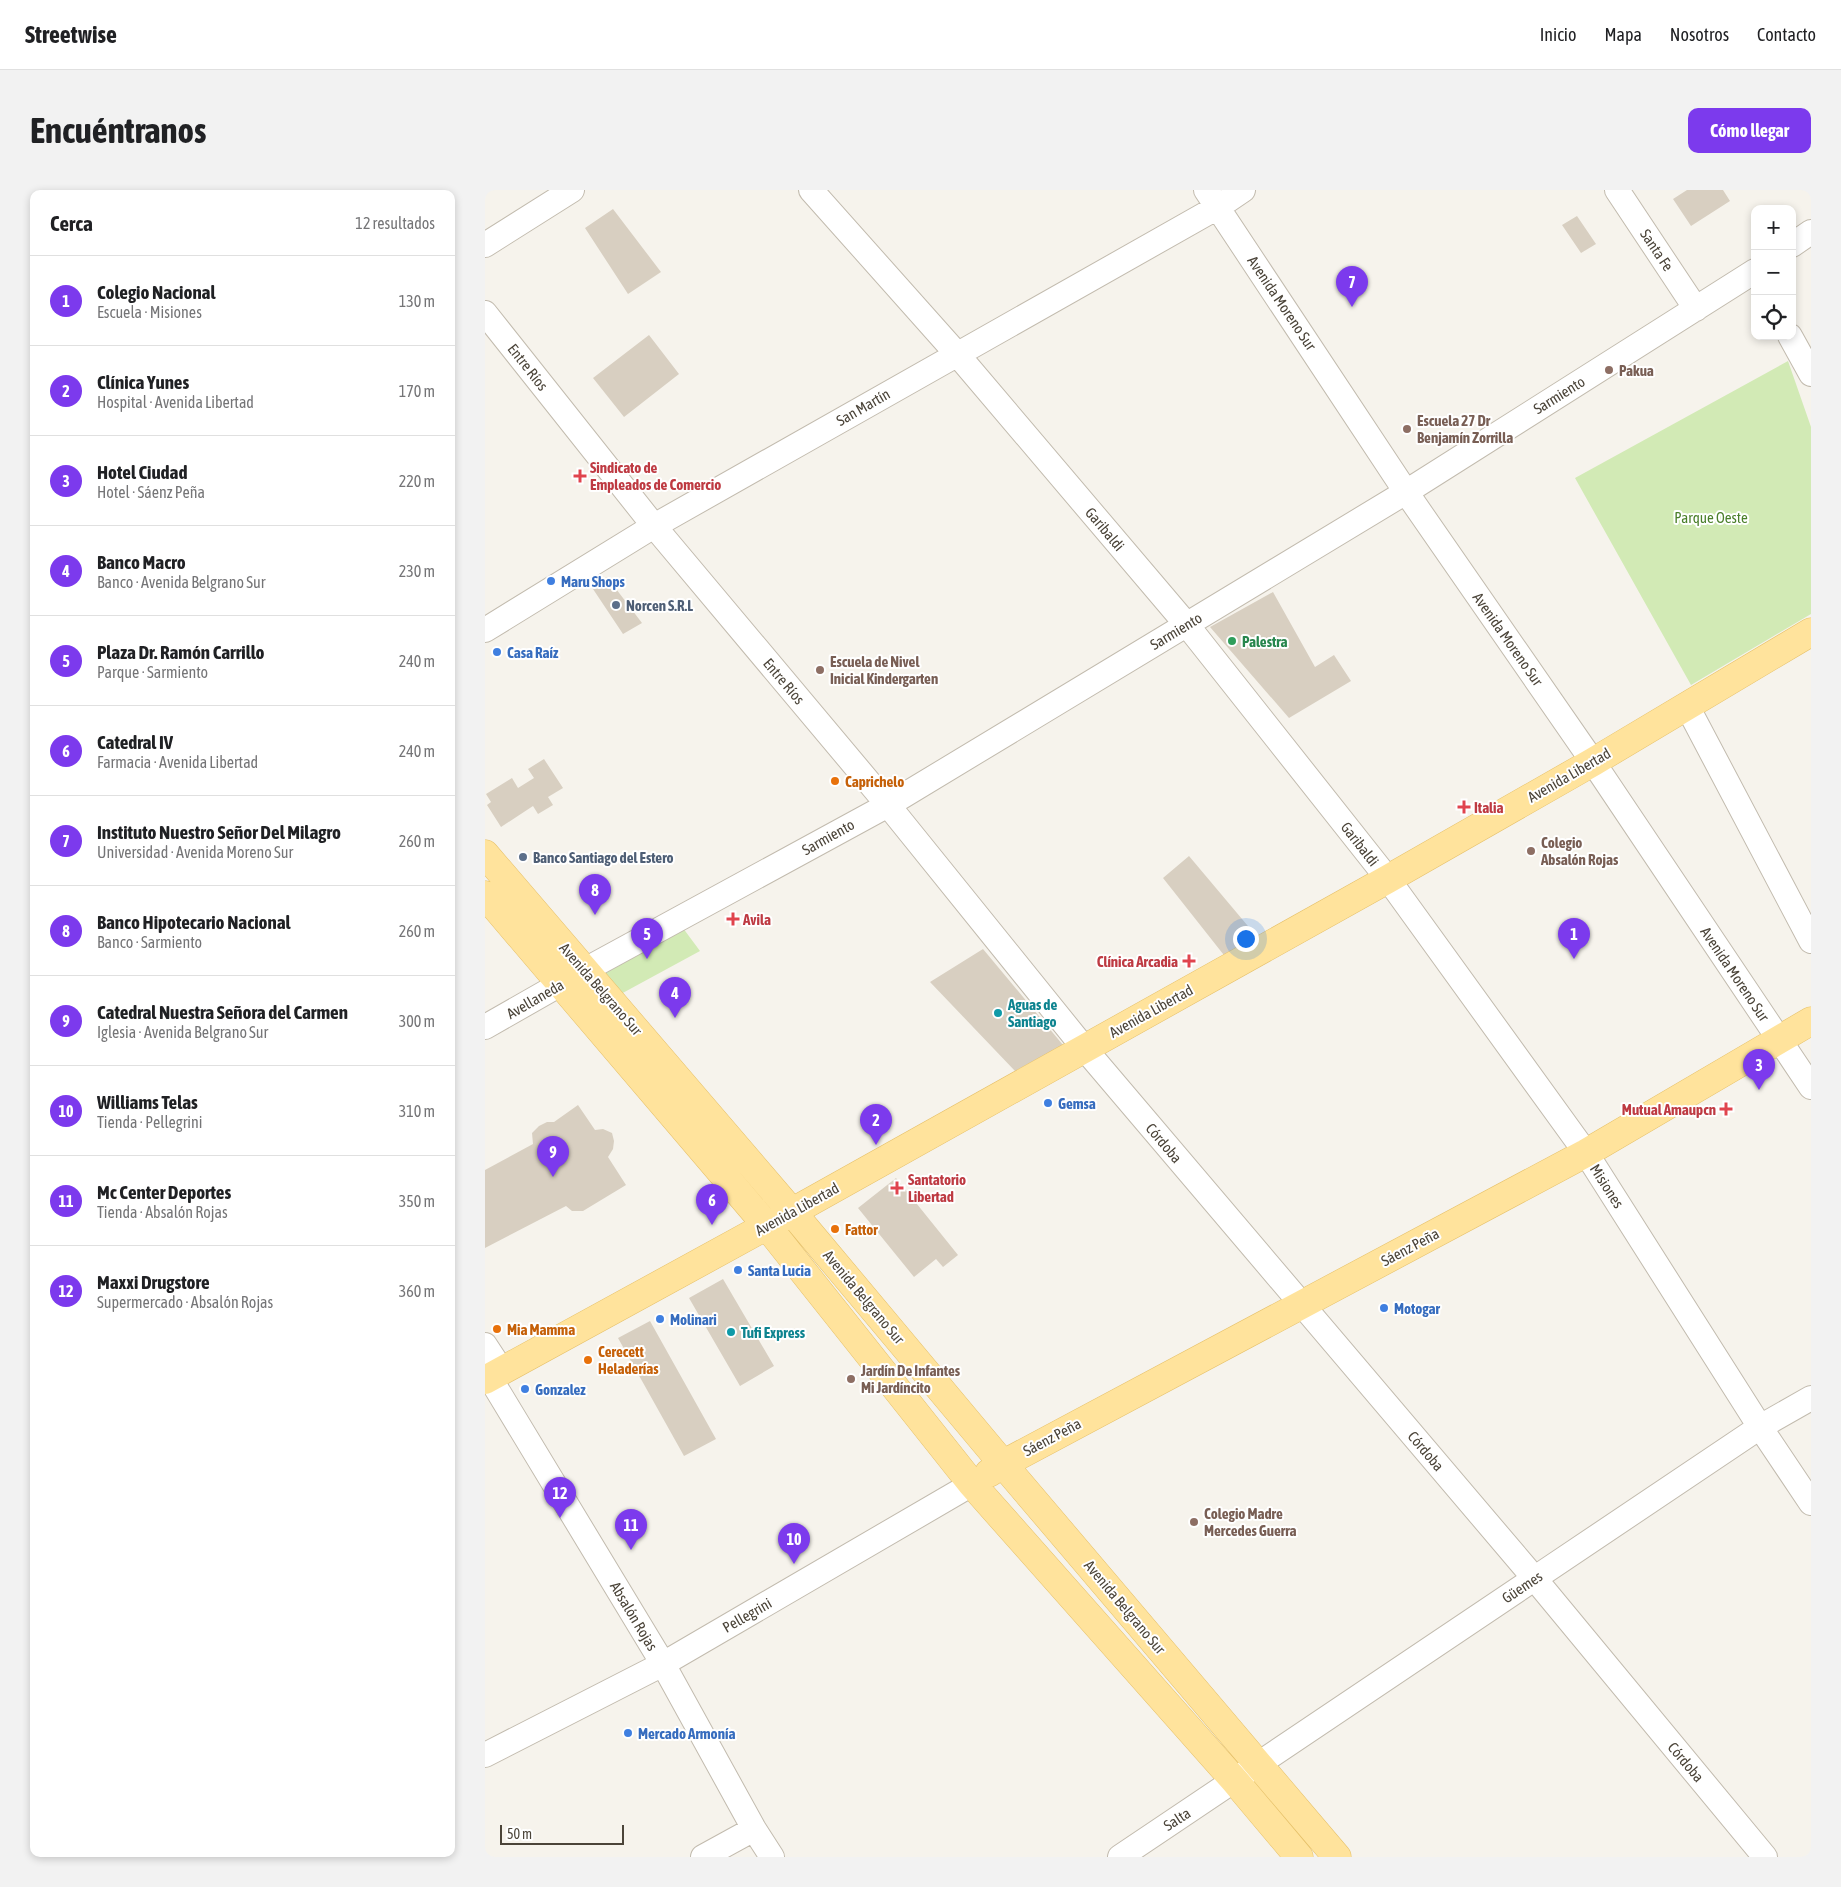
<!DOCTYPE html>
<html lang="es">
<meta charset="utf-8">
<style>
:root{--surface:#fff;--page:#f2f2f2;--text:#202124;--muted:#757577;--line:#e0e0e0;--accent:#7c3aed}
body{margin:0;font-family:"Asap Condensed",sans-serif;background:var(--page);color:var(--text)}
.controls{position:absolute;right:15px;top:15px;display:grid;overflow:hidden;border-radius:10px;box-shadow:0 2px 8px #0003}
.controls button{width:45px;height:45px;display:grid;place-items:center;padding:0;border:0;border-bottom:1px solid var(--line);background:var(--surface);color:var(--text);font:25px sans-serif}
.scale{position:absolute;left:15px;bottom:12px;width:124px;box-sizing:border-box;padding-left:5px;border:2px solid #4b4439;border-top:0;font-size:14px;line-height:18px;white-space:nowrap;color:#4b4439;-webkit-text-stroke:4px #fff;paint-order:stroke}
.you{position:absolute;left:760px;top:748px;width:18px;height:18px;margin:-12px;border:4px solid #fff;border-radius:50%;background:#1a73e8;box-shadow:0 0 0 8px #1a73e833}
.badge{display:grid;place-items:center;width:32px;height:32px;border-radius:50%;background:var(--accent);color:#fff;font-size:16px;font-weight:700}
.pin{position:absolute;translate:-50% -41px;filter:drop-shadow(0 1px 2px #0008)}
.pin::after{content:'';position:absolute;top:26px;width:18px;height:15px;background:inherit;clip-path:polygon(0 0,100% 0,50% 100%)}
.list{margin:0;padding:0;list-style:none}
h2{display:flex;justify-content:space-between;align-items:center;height:65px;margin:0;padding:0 20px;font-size:21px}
h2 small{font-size:16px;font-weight:400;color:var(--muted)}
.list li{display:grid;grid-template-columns:32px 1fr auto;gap:15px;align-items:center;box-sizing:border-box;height:90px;padding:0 20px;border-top:1px solid var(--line)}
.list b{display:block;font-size:19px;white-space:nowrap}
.list p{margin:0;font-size:16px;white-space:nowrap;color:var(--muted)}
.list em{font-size:16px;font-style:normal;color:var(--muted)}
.icon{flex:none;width:28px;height:28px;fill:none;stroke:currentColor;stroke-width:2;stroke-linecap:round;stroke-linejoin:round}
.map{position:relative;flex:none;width:1326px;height:1667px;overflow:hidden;border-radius:10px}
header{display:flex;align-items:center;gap:30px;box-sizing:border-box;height:70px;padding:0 25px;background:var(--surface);border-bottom:1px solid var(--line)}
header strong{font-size:24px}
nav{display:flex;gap:28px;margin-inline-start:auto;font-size:18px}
.intro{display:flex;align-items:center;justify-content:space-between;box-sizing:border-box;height:120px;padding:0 30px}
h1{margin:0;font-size:35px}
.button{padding:12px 22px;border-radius:10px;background:var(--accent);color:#fff;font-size:18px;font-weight:700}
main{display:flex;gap:30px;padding:0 30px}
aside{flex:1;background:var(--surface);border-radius:10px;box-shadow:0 2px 8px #0003}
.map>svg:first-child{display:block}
.green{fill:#d2eab5}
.building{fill:#d8cfc1}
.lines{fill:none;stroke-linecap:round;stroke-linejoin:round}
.minor-casing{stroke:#c2bbae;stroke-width:26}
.major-casing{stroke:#e6c16a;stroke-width:29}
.minor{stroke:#fff;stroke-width:24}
.major{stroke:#ffe39c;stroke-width:28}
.education-dot{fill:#8d6e63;stroke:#fff;stroke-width:2}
.health-dot{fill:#e0444e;stroke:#fff;stroke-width:2}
.shop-dot{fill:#3f7fe0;stroke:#fff;stroke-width:2}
.service-dot{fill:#5c6f8a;stroke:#fff;stroke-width:2}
.leisure-dot{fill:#2e9e5b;stroke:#fff;stroke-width:2}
.food-dot{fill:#e8710a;stroke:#fff;stroke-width:2}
.culture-dot{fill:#0f9aa8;stroke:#fff;stroke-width:2}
.labels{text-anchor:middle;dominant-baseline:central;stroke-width:4;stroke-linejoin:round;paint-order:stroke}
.street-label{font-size:15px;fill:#4b4439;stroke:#fff}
.education-label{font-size:15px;font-weight:bold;fill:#785e54;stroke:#fff;text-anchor:start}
.health-label{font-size:15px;font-weight:bold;fill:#be3a42;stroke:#fff;text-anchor:start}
.park-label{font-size:15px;fill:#4a7f2a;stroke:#fff}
.shop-label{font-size:15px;font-weight:bold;fill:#366cbe;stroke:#fff;text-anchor:start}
.service-label{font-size:15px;font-weight:bold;fill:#4e5e75;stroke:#fff;text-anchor:start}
.leisure-label{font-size:15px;font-weight:bold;fill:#27864d;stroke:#fff;text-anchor:start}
.food-label{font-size:15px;font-weight:bold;fill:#c56008;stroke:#fff;text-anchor:start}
.culture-label{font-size:15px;font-weight:bold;fill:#0d838f;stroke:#fff;text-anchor:start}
</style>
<header>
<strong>Streetwise</strong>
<nav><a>Inicio</a><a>Mapa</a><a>Nosotros</a><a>Contacto</a></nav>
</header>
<div class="intro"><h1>Encuéntranos</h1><a class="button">Cómo llegar</a></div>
<main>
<aside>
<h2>Cerca<small>12 resultados</small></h2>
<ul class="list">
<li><span class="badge">1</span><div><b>Colegio Nacional</b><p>Escuela · Misiones</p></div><em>130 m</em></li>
<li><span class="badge">2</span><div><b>Clínica Yunes</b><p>Hospital · Avenida Libertad</p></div><em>170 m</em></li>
<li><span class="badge">3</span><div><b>Hotel Ciudad</b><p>Hotel · Sáenz Peña</p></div><em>220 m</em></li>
<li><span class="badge">4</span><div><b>Banco Macro</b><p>Banco · Avenida Belgrano Sur</p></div><em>230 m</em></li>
<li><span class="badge">5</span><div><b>Plaza Dr. Ramón Carrillo</b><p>Parque · Sarmiento</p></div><em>240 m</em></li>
<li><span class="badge">6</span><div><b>Catedral IV</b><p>Farmacia · Avenida Libertad</p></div><em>240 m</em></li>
<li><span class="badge">7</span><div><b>Instituto Nuestro Señor Del Milagro</b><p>Universidad · Avenida Moreno Sur</p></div><em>260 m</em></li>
<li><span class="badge">8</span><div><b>Banco Hipotecario Nacional</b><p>Banco · Sarmiento</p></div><em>260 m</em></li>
<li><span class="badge">9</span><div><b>Catedral Nuestra Señora del Carmen</b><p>Iglesia · Avenida Belgrano Sur</p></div><em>300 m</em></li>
<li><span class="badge">10</span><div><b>Williams Telas</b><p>Tienda · Pellegrini</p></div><em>310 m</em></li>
<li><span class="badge">11</span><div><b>Mc Center Deportes</b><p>Tienda · Absalón Rojas</p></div><em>350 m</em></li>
<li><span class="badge">12</span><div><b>Maxxi Drugstore</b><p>Supermercado · Absalón Rojas</p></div><em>360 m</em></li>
</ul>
</aside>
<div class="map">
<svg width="1326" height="1667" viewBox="0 0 1326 1667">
<rect width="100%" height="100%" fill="#f6f3ec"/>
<path class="green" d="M1303 171 1326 237V424L1206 495 1090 288Z
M192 730 215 761 134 805 110 777Z"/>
<path class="building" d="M1202 0H1238L1245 11 1206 36 1188 9Z
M128 19 176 82 143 104 100 38Z
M1092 26 1111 54 1096 63 1077 35Z
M164 145 194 184 139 227 108 188Z
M122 387 157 433 138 444 106 396Z
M788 402 830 477 849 465 866 491 804 528 725 437Z
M59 569 78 598 63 607 68 615 53 624 48 616 16 637 2 615 6 612 1 604 27 588 33 598 49 588 43 579Z
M704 666 773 748 742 769 678 688Z
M498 759 578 855 530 881 445 792Z
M93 915 110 940 118 939 127 943 129 951 128 959 123 967 141 995 98 1021H87L81 1016 0 1058V980L48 954 47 943 54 936 62 932H69Z
M411 988 473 1065 458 1077 451 1069 429 1087 373 1018Z
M238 1089 289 1176 255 1196 204 1108Z
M165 1131 231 1249 199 1266 133 1148Z"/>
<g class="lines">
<defs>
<path id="minor" d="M326 0 472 164 702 435 903 689 1101 963 1275 1237 1326 1313
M721 0 921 302 1108 572 1326 897
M1132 0 1211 119
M0 55 87 0
M1307 55 1326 42
M0 123 169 336 403 615 599 858 1050 1389 1280 1667
M1305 146 1326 184
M0 440 169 336 733 17 758 0
M1202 516 1326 751
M0 837 100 780 403 615 921 302 1270 81
M0 1155 17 1181
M5 1188 178 1474 269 1639 287 1667
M0 1565 178 1474 487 1294
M218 1667 269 1639
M635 1667 1275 1237 1326 1208"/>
<path id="major" d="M0 664 307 1022 518 1274 852 1667
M0 705 282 1036 487 1294 750 1591 814 1667
M0 1190 307 1022 903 689 1108 572 1326 442
M504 1283 518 1274 1101 963 1326 831"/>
</defs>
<use href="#minor" class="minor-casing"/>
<use href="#major" class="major-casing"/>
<use href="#minor" class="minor"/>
<use href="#major" class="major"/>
</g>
<g class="education-dot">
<circle cx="1124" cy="180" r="5"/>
<circle cx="922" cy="239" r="5"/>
<circle cx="335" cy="480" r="5"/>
<circle cx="1046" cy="661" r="5"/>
<circle cx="366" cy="1189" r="5"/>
<circle cx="709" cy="1332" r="5"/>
</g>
<g class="health-dot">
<path d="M92.5 278.5h5v5h5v5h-5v5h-5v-5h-5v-5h5z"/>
<path d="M976.5 609.5h5v5h5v5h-5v5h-5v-5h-5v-5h5z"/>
<path d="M245.5 721.5h5v5h5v5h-5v5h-5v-5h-5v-5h5z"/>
<path d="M701.5 763.5h5v5h5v5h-5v5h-5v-5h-5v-5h5z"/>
<path d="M1238.5 911.5h5v5h5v5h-5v5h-5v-5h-5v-5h5z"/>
<path d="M409.5 990.5h5v5h5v5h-5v5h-5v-5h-5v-5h5z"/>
</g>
<g class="shop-dot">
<circle cx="66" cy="391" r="5"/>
<circle cx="12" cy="462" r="5"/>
<circle cx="563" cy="913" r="5"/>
<circle cx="253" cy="1080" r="5"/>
<circle cx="899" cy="1118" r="5"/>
<circle cx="175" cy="1129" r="5"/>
<circle cx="40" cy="1199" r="5"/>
<circle cx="143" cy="1543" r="5"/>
</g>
<g class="service-dot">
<circle cx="131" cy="415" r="5"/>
<circle cx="38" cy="667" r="5"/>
</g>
<circle class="leisure-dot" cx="747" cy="451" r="5"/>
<g class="food-dot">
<circle cx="350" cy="591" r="5"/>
<circle cx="350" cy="1039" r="5"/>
<circle cx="12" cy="1139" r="5"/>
<circle cx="103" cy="1170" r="5"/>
</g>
<g class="culture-dot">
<circle cx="513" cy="823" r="5"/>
<circle cx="246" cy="1142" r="5"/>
</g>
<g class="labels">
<g class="street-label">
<text transform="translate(1172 60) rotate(56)">Santa Fe</text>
<text transform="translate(797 113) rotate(56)">Avenida Moreno Sur</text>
<text transform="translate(43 177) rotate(52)">Entre Ríos</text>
<text transform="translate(1074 205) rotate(-32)">Sarmiento</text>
<text transform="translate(378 217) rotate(-30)">San Martín</text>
<text transform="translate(620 339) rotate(50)">Garibaldi</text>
<text transform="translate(691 441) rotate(-31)">Sarmiento</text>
<text transform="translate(1023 449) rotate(55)">Avenida Moreno Sur</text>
<text transform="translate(299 491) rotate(50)">Entre Ríos</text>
<text transform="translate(1084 585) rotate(-30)">Avenida Libertad</text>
<text transform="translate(343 647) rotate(-29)">Sarmiento</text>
<text transform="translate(875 654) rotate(52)">Garibaldi</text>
<text transform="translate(1250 784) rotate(56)">Avenida Moreno Sur</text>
<text transform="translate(116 799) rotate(49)">Avenida Belgrano Sur</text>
<text transform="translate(50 809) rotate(-30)">Avellaneda</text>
<text transform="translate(666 821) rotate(-29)">Avenida Libertad</text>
<text transform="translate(679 953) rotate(50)">Córdoba</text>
<text transform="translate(1122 996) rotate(57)">Misiones</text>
<text transform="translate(312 1019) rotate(-29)">Avenida Libertad</text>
<text transform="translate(925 1057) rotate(-28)">Sáenz Peña</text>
<text transform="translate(379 1107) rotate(50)">Avenida Belgrano Sur</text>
<text transform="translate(567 1247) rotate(-28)">Sáenz Peña</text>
<text transform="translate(941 1261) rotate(50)">Córdoba</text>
<text transform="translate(1037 1397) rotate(-34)">Güemes</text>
<text transform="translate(640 1417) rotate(50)">Avenida Belgrano Sur</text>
<text transform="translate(262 1425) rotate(-30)">Pellegrini</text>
<text transform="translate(149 1426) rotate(59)">Absalón Rojas</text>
<text transform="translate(1201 1572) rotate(50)">Córdoba</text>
<text transform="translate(692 1629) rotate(-33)">Salta</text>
</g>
<g class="education-label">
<text x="1134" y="180">Pakua</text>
<text x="932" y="230">Escuela 27 Dr<tspan x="932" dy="17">Benjamín Zorrilla</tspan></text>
<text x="345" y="471">Escuela de Nivel<tspan x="345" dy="17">Inicial Kindergarten</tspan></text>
<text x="1056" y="652">Colegio<tspan x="1056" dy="17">Absalón Rojas</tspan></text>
<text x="376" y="1180">Jardín De Infantes<tspan x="376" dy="17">Mi Jardíncito</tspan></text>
<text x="719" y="1323">Colegio Madre<tspan x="719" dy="17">Mercedes Guerra</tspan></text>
</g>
<g class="health-label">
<text x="105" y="277">Sindicato de<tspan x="105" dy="17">Empleados de Comercio</tspan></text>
<text x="989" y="617">Italia</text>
<text x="258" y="729">Avila</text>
<text x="693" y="771" text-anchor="end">Clínica Arcadia</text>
<text x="1231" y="919" text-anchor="end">Mutual Amaupcn</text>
<text x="423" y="989">Santatorio<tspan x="423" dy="17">Libertad</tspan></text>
</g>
<g class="park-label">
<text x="1226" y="327">Parque Oeste</text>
</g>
<g class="shop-label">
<text x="76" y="391">Maru Shops</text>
<text x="22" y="462">Casa Raíz</text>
<text x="573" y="913">Gemsa</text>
<text x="263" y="1080">Santa Lucia</text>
<text x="909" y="1118">Motogar</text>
<text x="185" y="1129">Molinari</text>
<text x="50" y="1199">Gonzalez</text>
<text x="153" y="1543">Mercado Armonía</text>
</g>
<g class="service-label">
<text x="141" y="415">Norcen S.R.L</text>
<text x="48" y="667">Banco Santiago del Estero</text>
</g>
<g class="leisure-label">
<text x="757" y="451">Palestra</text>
</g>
<g class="food-label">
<text x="360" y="591">Caprichelo</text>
<text x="360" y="1039">Fattor</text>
<text x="22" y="1139">Mia Mamma</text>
<text x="113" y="1161">Cerecett<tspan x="113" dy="17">Heladerías</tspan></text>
</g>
<g class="culture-label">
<text x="523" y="814">Aguas de<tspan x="523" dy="17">Santiago</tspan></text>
<text x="256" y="1142">Tufi Express</text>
</g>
</g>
</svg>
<div class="controls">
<button>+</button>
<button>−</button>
<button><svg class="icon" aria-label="locate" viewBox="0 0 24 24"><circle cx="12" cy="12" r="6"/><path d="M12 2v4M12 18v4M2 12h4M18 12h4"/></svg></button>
</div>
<div class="scale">50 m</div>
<div class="you"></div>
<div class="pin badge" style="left:1089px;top:769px">1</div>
<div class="pin badge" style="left:391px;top:955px">2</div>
<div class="pin badge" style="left:1274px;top:900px">3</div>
<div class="pin badge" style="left:190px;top:828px">4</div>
<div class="pin badge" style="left:162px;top:769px">5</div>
<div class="pin badge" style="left:227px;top:1035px">6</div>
<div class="pin badge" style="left:867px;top:117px">7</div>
<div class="pin badge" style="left:110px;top:725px">8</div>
<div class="pin badge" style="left:68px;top:987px">9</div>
<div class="pin badge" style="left:309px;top:1374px">10</div>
<div class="pin badge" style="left:146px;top:1360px">11</div>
<div class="pin badge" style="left:75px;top:1328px">12</div>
</div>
</main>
